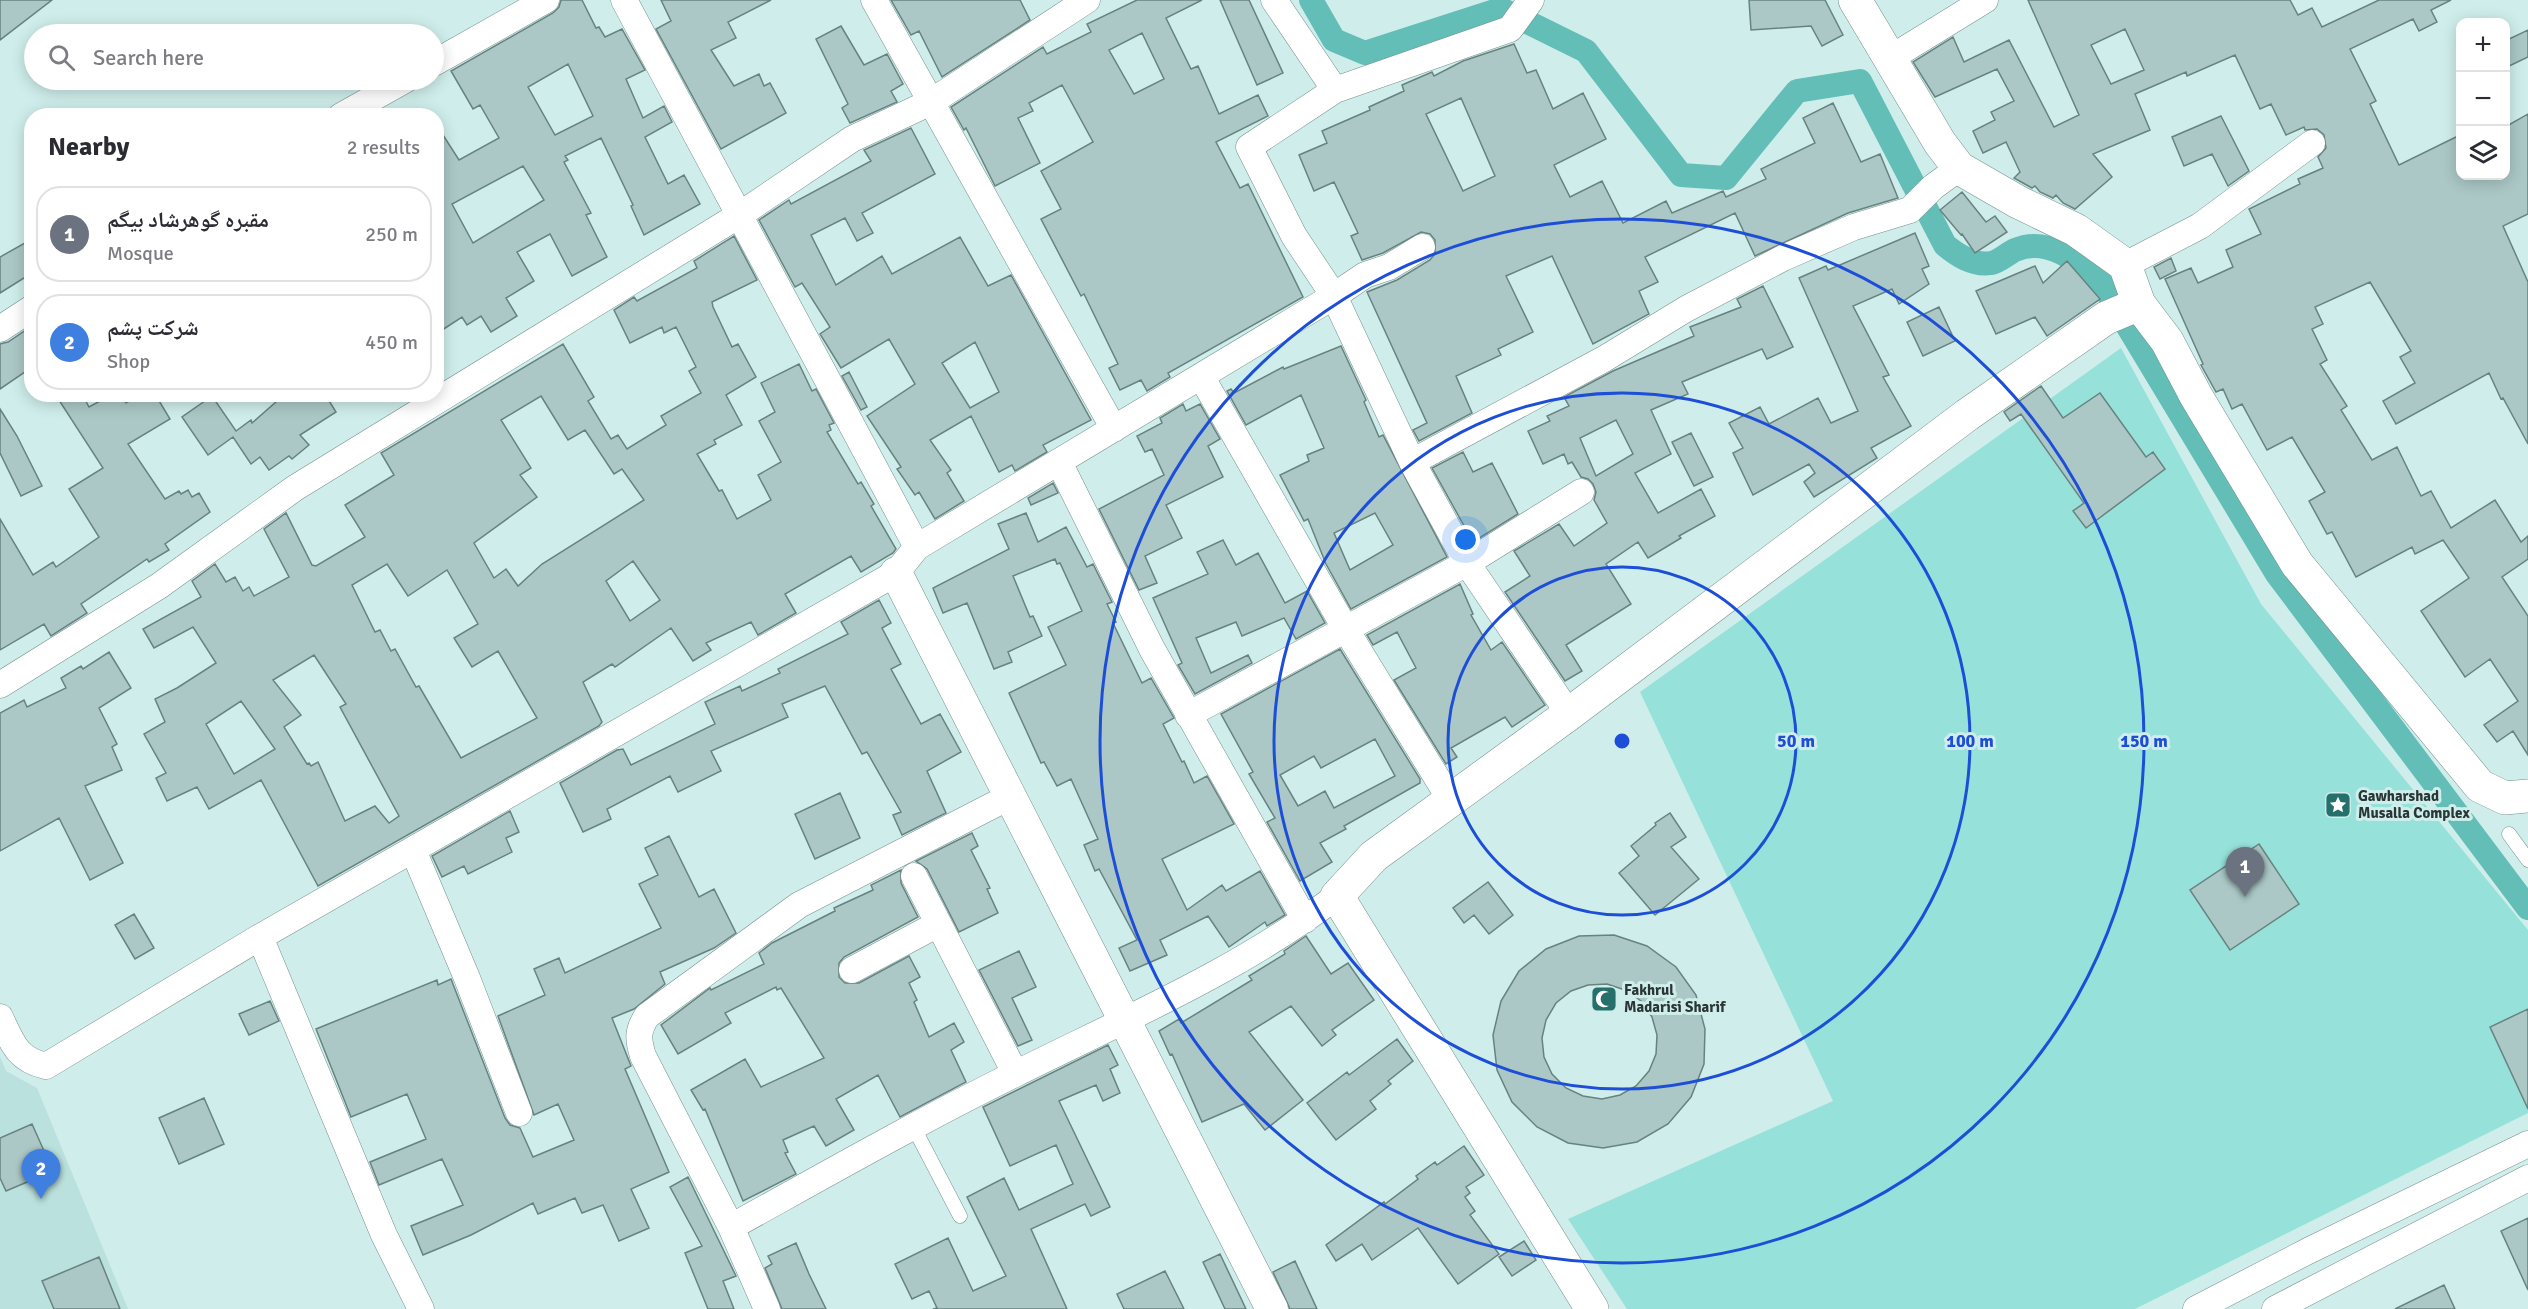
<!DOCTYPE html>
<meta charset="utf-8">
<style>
:root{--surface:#fff;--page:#f7f7f7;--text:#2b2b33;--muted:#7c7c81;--line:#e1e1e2;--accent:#26706b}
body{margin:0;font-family:Signika,"Noto Naskh Arabic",sans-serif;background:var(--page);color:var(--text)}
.controls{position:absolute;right:18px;top:18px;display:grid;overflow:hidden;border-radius:12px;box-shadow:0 3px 15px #0003}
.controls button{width:54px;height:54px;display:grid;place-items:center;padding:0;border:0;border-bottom:2px solid var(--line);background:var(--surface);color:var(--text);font:30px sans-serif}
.you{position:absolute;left:1466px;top:540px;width:21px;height:21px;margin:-15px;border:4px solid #fff;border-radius:50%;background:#1a73e8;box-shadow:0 0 0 9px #1a73e833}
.badge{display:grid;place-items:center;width:39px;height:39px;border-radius:50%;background:var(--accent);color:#fff;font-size:20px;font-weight:700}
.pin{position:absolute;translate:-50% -50px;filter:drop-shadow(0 2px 3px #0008)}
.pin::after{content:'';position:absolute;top:32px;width:21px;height:18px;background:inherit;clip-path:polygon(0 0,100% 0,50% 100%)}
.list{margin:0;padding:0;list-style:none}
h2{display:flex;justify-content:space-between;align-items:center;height:78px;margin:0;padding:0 24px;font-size:26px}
h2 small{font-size:20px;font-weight:400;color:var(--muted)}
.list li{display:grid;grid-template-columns:39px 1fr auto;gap:18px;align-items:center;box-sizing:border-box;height:96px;margin:0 12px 12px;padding:0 12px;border:2px solid var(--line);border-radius:24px}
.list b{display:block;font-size:22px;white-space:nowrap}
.list p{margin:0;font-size:20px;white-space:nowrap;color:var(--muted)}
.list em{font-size:20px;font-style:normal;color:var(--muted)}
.icon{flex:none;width:33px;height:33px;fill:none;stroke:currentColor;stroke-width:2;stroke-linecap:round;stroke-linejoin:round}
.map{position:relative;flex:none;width:2528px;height:1309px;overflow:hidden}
.search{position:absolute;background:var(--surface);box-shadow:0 3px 15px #0003;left:24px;top:24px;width:420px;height:66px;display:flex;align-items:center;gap:15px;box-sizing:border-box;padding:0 21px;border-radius:33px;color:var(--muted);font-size:22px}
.panel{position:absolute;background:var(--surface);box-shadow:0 3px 15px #0003;left:24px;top:108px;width:420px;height:294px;border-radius:24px}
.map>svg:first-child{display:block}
.built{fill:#bae1dd}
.green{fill:#97e1db}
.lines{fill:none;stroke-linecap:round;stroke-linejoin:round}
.canal{stroke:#62beb7;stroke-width:24}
.building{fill:#abc8c6;stroke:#678380;stroke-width:1.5;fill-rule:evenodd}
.service-casing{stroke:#75918e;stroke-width:15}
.minor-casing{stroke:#75918e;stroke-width:27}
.tertiary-casing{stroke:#75918e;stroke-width:33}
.secondary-casing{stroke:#75918e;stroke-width:34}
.service{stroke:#fff;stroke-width:14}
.minor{stroke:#fff;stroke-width:26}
.tertiary{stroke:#fff;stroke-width:32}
.secondary{stroke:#fff;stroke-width:33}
.ring{fill:none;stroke:#1d4ed8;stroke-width:3}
.labels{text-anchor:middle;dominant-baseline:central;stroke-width:6;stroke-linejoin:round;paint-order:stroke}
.poi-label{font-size:15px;font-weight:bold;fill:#2a3635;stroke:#cfeeeb;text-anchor:start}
.centre{fill:#1d4ed8;stroke:#cfeeeb;stroke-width:3}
.ring-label{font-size:18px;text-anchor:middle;font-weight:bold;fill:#1d4ed8;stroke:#cfeeeb;stroke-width:6;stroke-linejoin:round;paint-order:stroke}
</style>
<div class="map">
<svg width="2528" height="1309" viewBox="0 0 2528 1309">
<rect width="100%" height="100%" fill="#cfeeeb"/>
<path class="built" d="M0 1057 6 1071 37 1088 128 1309H0Z"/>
<path class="green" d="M2121 348 2261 604 2528 930V1113L2135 1309H1627L1568 1219 1833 1101 1640 692Z"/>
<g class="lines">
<path class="canal" d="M1311 0 1334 40 1365 53 1501 9 1586 51 1681 175 1726 178 1797 91 1860 81 1945 245C1957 255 1973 266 1991 263 1999 262 2008 253 2015 250 2047 236 2079 261 2101 282L2277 574 2528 908"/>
</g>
<path class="building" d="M0 0H52L0 40Z
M561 0H582L596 28 599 27 605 37 622 29 645 70 626 79 643 118 664 106 672 122 645 137 668 184 684 175 700 204 644 235 631 206 633 205 601 138 565 156 568 160 564 162 591 213 586 215 607 257 572 276 550 234 517 252 534 281 506 298 517 316 491 332 481 316 467 325 462 317 436 334V124L459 160 499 138 480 105 473 109 451 71 553 13 559 7ZM568 64 593 116 555 135 528 87ZM523 166 544 200 473 243 452 204Z
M661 0H771L728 22 736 38 711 50 734 86 759 74 764 86 770 83 786 113 721 149 656 29 671 21Z
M891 0H1020L1030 20 942 77 919 31 911 35Z
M1137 0H1202L1166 18 1191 69 1198 66 1219 114 1258 95 1268 116 1216 142 1240 188 1248 184 1303 297 1168 373 1170 377 1147 391 1141 380 1120 390 1109 368 1118 364 1084 294 1081 296 1041 219 1061 209 1041 171 1093 142 1062 85 1029 103 1033 111 1018 118 1040 163 995 186 966 128 964 130 951 107 1043 47 1047 54 1091 32 1087 24ZM1142 33 1164 79 1134 94 1109 50Z
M1220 0H1249L1283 73 1257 85Z
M1749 0H1825L1843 35 1822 46 1811 26 1751 30Z
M2028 0H2290L2298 15 2312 8 2322 27 2379 0H2451L2431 10 2437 22 2419 31 2413 19 2350 49 2376 101 2370 104 2399 165 2460 135V176H2505V127L2528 114V214L2503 226 2528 282V444L2503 398 2501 399 2489 373 2396 424 2383 401 2415 383 2400 357 2411 351 2370 282 2315 307 2323 324 2312 329 2327 360 2320 364 2347 406 2341 410 2372 460 2397 447 2421 496 2431 491 2451 528 2495 500 2521 542 2528 536V559L2502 577 2528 616V755L2513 731 2497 742 2484 725 2518 701 2490 659 2465 677 2421 611 2469 578 2443 540 2415 554 2412 547 2356 577 2332 532 2327 534 2309 501 2325 492 2292 437 2267 450 2242 404 2232 409 2223 389 2216 392 2201 365 2203 364 2165 279 2191 268 2198 283 2233 267 2226 250 2261 234 2249 209 2300 184 2298 179 2323 168 2318 157 2326 148 2324 135 2317 129 2305 130 2304 127 2286 135 2271 104 2260 109 2235 55 2187 76 2186 72 2135 94 2150 130 2093 154 2112 177 2075 209 2063 203 2056 195 2053 198 2040 192 2035 186 2032 188 2014 178 2020 172 2006 142 1983 153 1973 131 1995 120 1991 112 2014 101 1997 69 1935 97 1913 62 1953 37 1964 62 2009 40 2054 127 2079 115ZM2125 29 2144 70 2111 84 2091 45Z
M841 26 864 65 887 54 903 84 891 91 897 102 850 123 842 108 848 104 816 39Z
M2528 30V57L2505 68V41Z
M1514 44 1527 73 1536 70 1553 109 1583 93 1606 139 1554 165 1570 197 1602 181 1623 223 1666 201 1672 213 1723 191 1726 197 1766 179 1761 169 1815 143 1803 118 1833 103 1861 162 1880 154 1898 198 1848 213 1755 256 1735 213 1645 257 1658 282 1639 291 1649 314 1593 344 1552 256 1506 276 1533 332 1498 349 1501 355 1456 376 1472 413 1419 441 1413 430 1427 423 1367 292 1397 280 1430 260 1435 254V240L1430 234 1421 232 1383 253 1362 260 1351 236 1358 233 1334 182 1314 191 1299 155 1327 143 1322 131 1370 110 1369 107 1404 91 1402 85 1432 72 1434 76 1463 61ZM1461 98 1495 176 1463 191 1426 114Z
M2221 116 2249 171 2228 186 2212 154 2184 166 2172 137Z
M911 128 935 174 862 213 873 233 857 241 845 218 811 235 836 285 882 256 892 274 960 237 988 286 1011 275 1091 420 1043 445 1047 452 1015 471 1012 465 999 472 971 416 930 440 951 470 947 473 964 501 935 519 919 492 915 495 897 469 901 467 867 416 915 384 889 339 841 368 820 334 830 327 802 283 795 287 759 220 789 200 791 204 871 161 864 150ZM975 342 999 392 970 408 942 363Z
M1962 192 1986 222 1995 216 2007 232 1975 253 1962 234 1961 235 1940 210Z
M1915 233 1929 266 1922 269 1929 284 1899 304 1892 289 1853 306 1889 375 1883 377 1911 426 1871 448 1877 458 1814 497 1804 482 1815 473 1809 464 1753 495 1733 453 1743 448 1729 423 1760 407 1769 424 1818 398 1831 423 1858 411 1799 278 1826 266 1828 270Z
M734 236 757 280 712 302 713 307 732 347 738 344 756 377 726 395 742 425 714 440 716 444 697 454 719 491 722 490 737 519 771 500 758 475 781 462 759 421 775 412 761 383 799 364 812 391 816 389 834 423 829 425 831 430 827 432 858 484 861 482 874 504 871 506 896 549 893 553 861 572 851 556 785 594 796 613 758 635 751 622 706 643 711 650 693 661 671 628 615 667 612 664 583 682 602 722 599 726 318 886 261 780 209 809 197 787 167 801 156 778 166 773 144 734 165 722 155 699 177 688 216 663 193 627 154 648 143 629 201 597 192 581 215 564 226 582 235 577 243 591 249 587 254 596 289 577 264 529 286 513 312 565 316 566 365 537 345 505 394 475 381 453 563 344 594 397 588 401 611 439 618 435 627 449 666 425 661 416 701 393 689 371 696 367 676 327 664 333 662 327 630 343 614 310 634 297 637 301 697 268 694 261ZM541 396 568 440 585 430 614 474 622 469 644 500 542 564 518 586 506 569 494 578 474 543 537 497 520 475 531 468 501 420ZM633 561 660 600 630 621 606 581ZM387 564 408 596 447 570 478 624 454 638 472 667 498 651 537 718 461 758 419 686 416 687 395 649 391 651 380 630 375 632 352 585ZM314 655 346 704 340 707 399 816 389 823 375 806 345 821 318 762 311 766 309 763 307 764 284 727 301 715 273 680ZM241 701 275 749 234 774 206 724Z
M32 239V273L0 293V257Z
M2171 258 2176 271 2160 279 2154 267Z
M2067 261 2100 299 2047 336 2035 317 1996 334 1976 291 2035 266 2043 283Z
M1763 286 1793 347 1767 359 1762 349 1682 382 1688 394 1651 410 1671 454 1635 473 1658 513 1701 489 1715 516 1679 536 1681 538 1648 558 1638 542 1606 564 1631 604 1566 645 1582 671 1565 681 1505 592 1530 576 1514 551 1559 524 1574 546 1607 523 1594 500 1596 492 1593 484 1588 479 1581 477 1572 462 1568 464 1564 454 1543 464 1528 431 1550 421 1547 416 1569 406 1564 397 1613 371 1694 336 1690 327 1741 307 1737 299ZM1616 420 1633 454 1596 476 1580 438Z
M1939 307 1955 341 1923 356 1907 322Z
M32 326V367L0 389V344L8 342Z
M1341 346 1366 400 1364 402 1379 437 1383 435 1447 557 1351 609 1326 564 1308 519 1304 521 1280 475 1309 461 1307 455 1324 448 1301 395 1246 425 1227 391 1231 389 1234 393 1283 367 1284 369ZM1375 513 1393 545 1350 570 1334 533Z
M849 372 867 407 861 410 842 376Z
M2041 386 2063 418 2100 393 2146 457 2153 452 2165 469 2086 528 2073 511 2084 503 2021 414 2010 421 2004 412Z
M55 394H82L89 407 113 394H121L126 403 140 394H155L170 419 128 444 165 499 179 491 181 494 188 490 192 497 199 493 210 512 165 544 169 550 149 562 147 559 81 604 87 613 51 636 44 624 0 650V519L33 575 53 562 56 567 99 537 69 489 103 468Z
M285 394H325L336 412 300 435 309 445 292 459 289 456 269 470 260 457 251 464 233 437 208 455 182 417 212 396 236 431 251 420 252 423Z
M1183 404 1186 411 1200 404 1220 439 1208 446 1223 477 1166 505 1182 538 1145 556 1157 583 1139 590 1099 509 1164 475 1152 449 1145 452 1137 436 1162 423 1160 418Z
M0 409 17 436 42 486 21 496 0 453Z
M1691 433 1713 477 1694 486 1672 442Z
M1463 452 1473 472 1492 463 1518 514 1473 542 1432 468Z
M1053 483 1058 493 1031 505 1028 498Z
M1026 513 1038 542 1066 527 1087 567 1093 564 1112 602 1107 604 1116 622 1113 623 1142 683 1151 678 1174 718 1163 724 1182 762 1184 761 1194 783 1207 776 1234 824 1162 859 1187 910 1222 885 1226 891 1260 871 1285 915 1267 926 1265 922 1229 947 1208 916 1160 940 1167 955 1130 971 1119 948 1137 940 1099 869 1095 871 1084 845 1098 839 1071 779 1057 786 1044 762 1041 763 1009 693 1066 665 1048 627 1082 611 1060 563 1057 564 1055 559 1013 576 1030 617 1033 616 1042 636 1008 652 1012 662 994 669 967 603 943 613 933 588 1009 549 998 524Z
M1223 540 1236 565 1258 553 1285 603 1307 591 1325 623 1296 639 1284 618 1242 636 1236 622 1196 638 1211 673 1248 655 1252 663 1195 694 1178 665 1182 663 1153 598 1208 574 1197 552Z
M1460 584 1473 614 1471 615 1491 650 1502 642 1545 705 1512 727 1505 717 1451 748 1457 757 1446 764 1394 680 1416 668 1397 632 1373 645 1367 635Z
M879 600 891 623 882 628 901 664 891 669 921 724 940 714 961 752 927 771 946 813 902 835 893 815 901 812 867 752 862 754 825 686 782 704 788 717 711 751 721 771 678 792 670 776 607 809 611 819 583 832 560 783 617 750 623 749 631 765 715 724 705 702 740 686 742 691 780 673 778 669 848 634 841 622Z
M1340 649 1420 779V783L1344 826 1346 829 1320 843 1332 862 1300 881 1267 822 1275 818 1249 774 1253 772 1221 714ZM1375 739 1395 776 1334 808 1325 791 1298 806 1280 775 1314 756 1321 768Z
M109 652 131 688 99 708 117 744 112 747 122 770 85 786 123 863 90 880 59 818 0 851V713L24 700 27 707 66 688 61 678 81 666 83 669Z
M840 793 860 838 815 859 795 814Z
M510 811 519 832 506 838 512 852 468 874 464 866 442 877 432 856Z
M1670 813 1686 837 1671 847 1699 879 1655 915 1619 873 1639 856 1631 846 1656 825 1655 823Z
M972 833 978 846 971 850 990 888 987 889 998 913 959 932 927 869 916 861Z
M669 836 699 897 714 889 736 933 714 948 660 972 665 984 634 1009 612 1018 631 1066 625 1069 669 1172 631 1189 649 1228 619 1241 603 1205 582 1213 575 1198 538 1214 533 1203 471 1235 423 1255 411 1226 463 1205 442 1159 379 1185 370 1162 426 1139 407 1094 351 1117 316 1029 437 980 438 985 451 979 505 1118 510 1125 520 1128 533 1157 574 1140 558 1104 534 1115 498 1016 545 995 534 969 559 958 565 973 661 928 639 884 658 875 645 848Z
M2259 844 2299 904 2230 950 2190 890Z
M901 870V883L918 917 844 957 839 963V977L845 983H859L909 956 920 977 909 983 917 1000 914 1002 929 1037 954 1023 964 1042 951 1050 966 1082 900 1117 878 1075 836 1099 854 1130 826 1146 814 1126 783 1140 788 1152 785 1153 796 1174 743 1201 705 1109 703 1110 691 1090 745 1059 761 1087 824 1058 781 988 777 990 776 987 725 1013 731 1023 678 1054 661 1025 710 988 711 990 764 964 759 953 772 943 835 911 834 908 873 890 871 885Z
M1488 882 1513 915 1489 934 1474 915 1464 923 1453 908Z
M134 914 154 948 135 959 115 925Z
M1614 935 1647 946 1676 967 1696 995 1705 1029 1704 1064 1691 1097 1668 1124 1637 1142 1603 1148 1568 1143 1537 1127 1512 1102 1497 1070 1493 1035 1501 1001 1519 971 1546 949 1579 936ZM1607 984 1625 990 1641 1001 1652 1017 1657 1035 1656 1054 1649 1071 1636 1086 1620 1095 1602 1099 1583 1096 1566 1088 1552 1074 1544 1057 1542 1038 1546 1020 1556 1003 1571 991 1588 985Z
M1306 936 1331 974 1348 963 1374 1000 1332 1030 1336 1035 1322 1046 1291 1006 1249 1032 1303 1100 1265 1130 1244 1104 1202 1122 1172 1054 1170 1055 1159 1031 1179 1019 1181 1023 1252 980 1249 976 1285 954 1284 951Z
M1019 951 1036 987 1012 998 1032 1040 1018 1046 979 970Z
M270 1001 279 1021 249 1035 239 1014Z
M2528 1009V1109L2490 1027Z
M1397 1039 1413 1061 1388 1081 1391 1084 1370 1101 1376 1109 1336 1140 1307 1103 1347 1072 1349 1075Z
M1108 1045 1118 1065 1110 1069 1120 1093 1103 1101 1096 1085 1059 1101 1110 1207 1091 1216 1085 1204 1031 1229 1067 1309H933L937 1308 929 1291 912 1299 895 1264 948 1238 973 1291 1006 1276 967 1197 1004 1178 1019 1210 1073 1184 1056 1145 1010 1166 983 1107Z
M204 1098 224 1144 179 1164 159 1118Z
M32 1124 53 1171 6 1191 0 1178V1138Z
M1464 1146 1484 1175 1466 1187 1470 1193 1465 1197 1475 1211 1470 1215 1499 1254 1458 1284 1418 1228 1372 1260 1362 1244 1336 1261 1326 1245 1384 1202 1385 1204 1418 1179 1416 1176 1435 1162 1437 1165Z
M688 1177 736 1276 723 1281 734 1309H708L685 1253 702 1246 670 1187Z
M2528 1218V1290L2501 1231Z
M1524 1241 1536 1260 1512 1276 1499 1257Z
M796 1243 809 1274 826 1309H782L765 1268 772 1264 768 1256Z
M1220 1254 1246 1309H1225L1203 1262Z
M99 1257 120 1309H54L42 1281Z
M1295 1261 1317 1309H1290L1273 1272Z
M1165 1271 1184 1309H1124L1117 1294Z
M2444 1285 2455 1309H2395Z"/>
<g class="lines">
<defs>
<path id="service" d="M2509 834 2528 860
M913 1126 960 1216"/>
<path id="minor" d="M624 0 917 547
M874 0 1114 429
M1274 0 1335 90
M1531 0 1510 29 1335 90 1249 147 1294 236 1334 296 1412 462 1467 563 1569 714
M1889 59 1985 0
M434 63 546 0
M341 116 405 80
M2125 265 2200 226 2312 143
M0 329 32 308
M1201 376 1345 628 1450 799
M1059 462 1152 649 1305 920
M1412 462 1604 359 1686 309 1783 258 1854 227 1910 210 1933 187 1959 168
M0 685 159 586 295 488 741 214 852 139 931 102 1087 0
M1188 715 1467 563 1581 492
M413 850 467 978 519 1113
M914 876 1015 1073
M260 937 384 1235 421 1309
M852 970 938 924
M0 1017C12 1042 16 1059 46 1066L260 937 896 573 917 547 1334 296 1365 275 1389 267 1422 247
M731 1227C825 1175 918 1122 1015 1074 1123 1020 1240 970 1337 896
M767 1309 731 1227 643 1056C638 1040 637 1031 647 1016L799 905 1009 797
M2196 1309 2308 1251 2528 1144
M2275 1309 2528 1178"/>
<path id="tertiary" d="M896 573 1272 1309"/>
<path id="secondary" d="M1855 0 1940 143 1959 168 2018 202 2076 230 2125 265 2139 304 2167 341 2196 396 2297 564 2480 786 2505 798 2528 796
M1592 1309 1337 896 1374 856 1569 714 1967 415 2106 318 2139 304"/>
</defs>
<use href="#service" class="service-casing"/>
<use href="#minor" class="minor-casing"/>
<use href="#tertiary" class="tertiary-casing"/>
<use href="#secondary" class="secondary-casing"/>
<use href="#service" class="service"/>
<use href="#minor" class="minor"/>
<use href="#tertiary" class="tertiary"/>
<use href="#secondary" class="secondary"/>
</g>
<g class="ring">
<circle cx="1622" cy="741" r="174"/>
<circle cx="1622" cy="741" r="348"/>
<circle cx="1622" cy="741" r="522"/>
</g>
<defs>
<symbol id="sight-square" viewBox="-11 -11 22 22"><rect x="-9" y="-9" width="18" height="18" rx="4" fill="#26706b" stroke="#cfeeeb"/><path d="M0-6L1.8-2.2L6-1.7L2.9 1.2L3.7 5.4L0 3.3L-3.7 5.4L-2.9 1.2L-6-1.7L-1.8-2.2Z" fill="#fff"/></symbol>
<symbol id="mosque-square" viewBox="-11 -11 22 22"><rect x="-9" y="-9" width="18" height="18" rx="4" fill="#26706b" stroke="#cfeeeb"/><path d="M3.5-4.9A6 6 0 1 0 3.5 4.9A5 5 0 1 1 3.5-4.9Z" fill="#fff"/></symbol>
</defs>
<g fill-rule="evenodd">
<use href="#sight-square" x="2323" y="790" width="30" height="30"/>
<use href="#mosque-square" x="1589" y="984" width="30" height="30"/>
</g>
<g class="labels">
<g class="poi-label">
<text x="2358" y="796">Gawharshad<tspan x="2358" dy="17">Musalla Complex</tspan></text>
<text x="1624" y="990">Fakhrul<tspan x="1624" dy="17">Madarisi Sharif</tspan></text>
</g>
</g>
<circle cx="1622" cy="741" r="9" class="centre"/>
<g class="ring-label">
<text x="1796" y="747">50 m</text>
<text x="1970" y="747">100 m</text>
<text x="2144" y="747">150 m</text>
</g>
</svg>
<div class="controls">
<button>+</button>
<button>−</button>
<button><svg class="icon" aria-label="layers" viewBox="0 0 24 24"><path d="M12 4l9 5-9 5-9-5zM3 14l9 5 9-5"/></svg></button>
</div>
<div class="you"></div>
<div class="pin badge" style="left:2245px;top:897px;background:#6b7280">1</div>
<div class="pin badge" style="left:41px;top:1199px;background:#3f7fe0">2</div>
<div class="search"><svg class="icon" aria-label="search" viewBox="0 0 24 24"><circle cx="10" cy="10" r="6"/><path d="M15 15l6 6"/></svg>Search here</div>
<section class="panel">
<h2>Nearby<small>2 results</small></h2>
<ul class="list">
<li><span class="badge" style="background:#6b7280">1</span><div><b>مقبره گوهرشاد بیگم</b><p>Mosque</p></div><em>250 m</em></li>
<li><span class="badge" style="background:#3f7fe0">2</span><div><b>شرکت پشم</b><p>Shop</p></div><em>450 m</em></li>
</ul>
</section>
</div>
